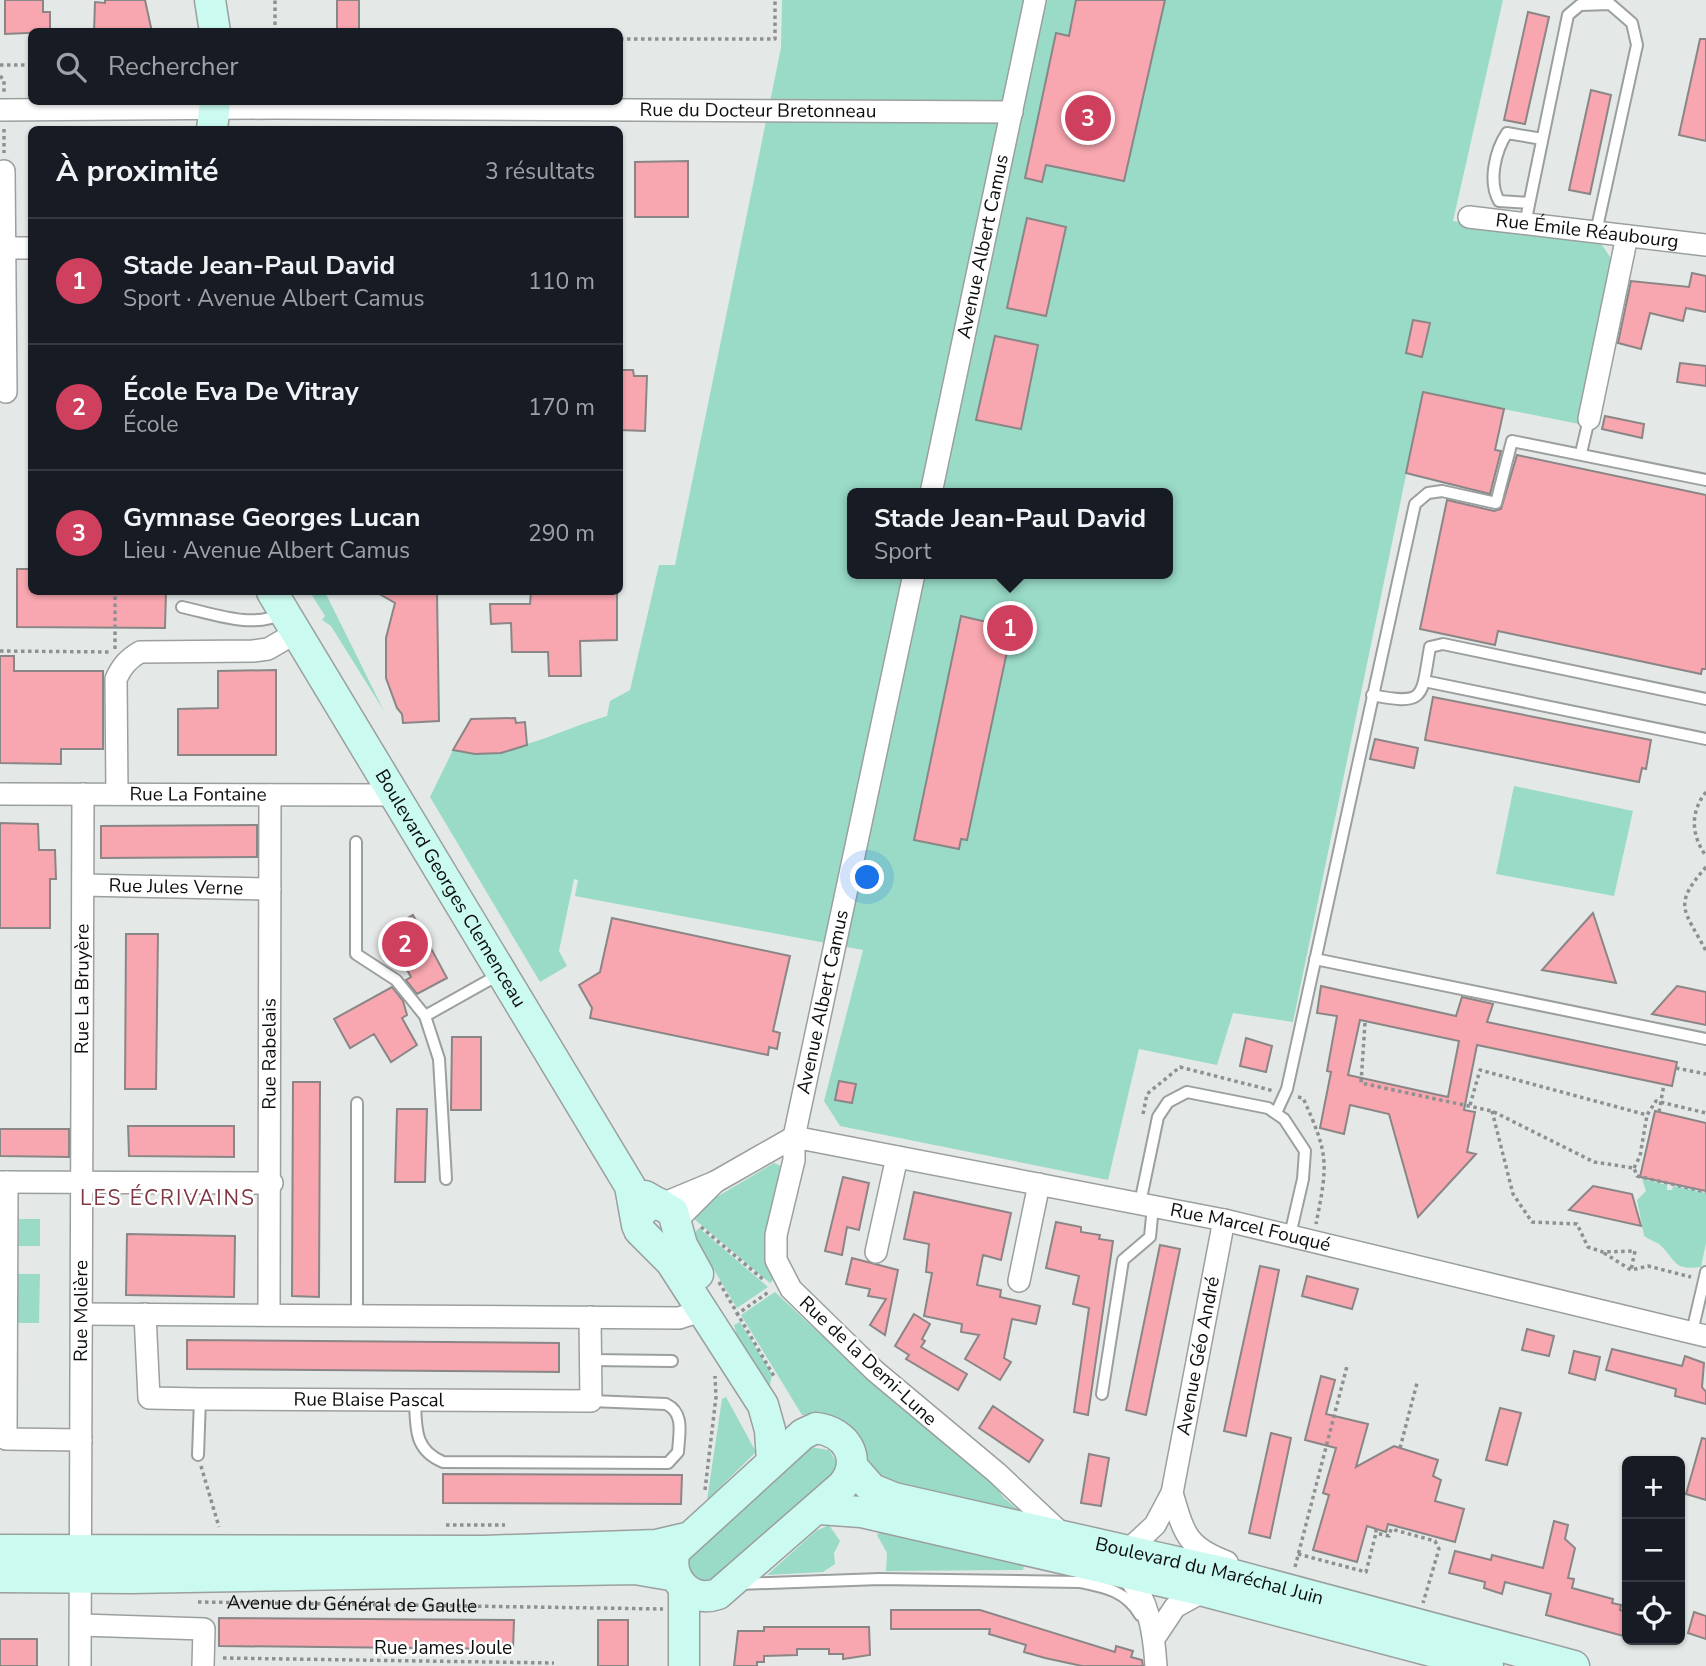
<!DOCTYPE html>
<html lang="fr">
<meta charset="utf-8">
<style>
:root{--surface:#171b24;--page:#20242c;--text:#f1f3f6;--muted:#9ea1a6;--line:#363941;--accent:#cf3f5e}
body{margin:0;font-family:"Nunito Sans",sans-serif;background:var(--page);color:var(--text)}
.controls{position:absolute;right:21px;bottom:21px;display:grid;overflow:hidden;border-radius:10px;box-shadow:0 2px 5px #0004}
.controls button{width:63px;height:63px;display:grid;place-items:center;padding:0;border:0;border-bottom:2px solid var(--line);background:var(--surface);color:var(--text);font:35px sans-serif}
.you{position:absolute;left:868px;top:878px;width:24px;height:24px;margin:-18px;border:5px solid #fff;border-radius:50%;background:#1a73e8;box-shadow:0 0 0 10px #1a73e833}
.badge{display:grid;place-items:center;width:46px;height:46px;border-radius:50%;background:var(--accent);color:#fff;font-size:23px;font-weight:700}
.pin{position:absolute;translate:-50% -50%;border:4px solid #fff;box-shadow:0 2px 7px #0006}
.popup{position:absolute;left:847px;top:488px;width:326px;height:91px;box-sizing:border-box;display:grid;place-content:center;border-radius:10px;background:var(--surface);filter:drop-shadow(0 2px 5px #0005);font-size:23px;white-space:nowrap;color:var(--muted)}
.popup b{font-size:26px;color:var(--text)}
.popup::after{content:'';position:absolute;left:50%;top:100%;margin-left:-14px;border:14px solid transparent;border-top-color:var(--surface)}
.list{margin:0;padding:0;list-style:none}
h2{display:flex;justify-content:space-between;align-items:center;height:91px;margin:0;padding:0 28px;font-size:30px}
h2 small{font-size:23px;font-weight:400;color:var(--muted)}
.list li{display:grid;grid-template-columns:46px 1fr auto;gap:21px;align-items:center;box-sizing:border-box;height:126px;padding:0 28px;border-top:2px solid var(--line)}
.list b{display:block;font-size:26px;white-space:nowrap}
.list p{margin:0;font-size:23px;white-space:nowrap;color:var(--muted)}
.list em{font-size:23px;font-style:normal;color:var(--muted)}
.icon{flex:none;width:38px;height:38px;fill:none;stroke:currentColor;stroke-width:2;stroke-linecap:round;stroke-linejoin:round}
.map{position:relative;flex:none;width:1706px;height:1666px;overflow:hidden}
.search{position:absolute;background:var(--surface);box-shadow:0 2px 5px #0004;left:28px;top:28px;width:595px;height:77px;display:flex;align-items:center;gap:18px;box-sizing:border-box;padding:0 24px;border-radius:10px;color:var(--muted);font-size:26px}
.panel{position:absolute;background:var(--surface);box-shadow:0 2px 5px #0004;left:28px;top:126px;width:595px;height:469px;border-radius:10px}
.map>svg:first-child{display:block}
.green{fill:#99dbc7;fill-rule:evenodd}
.building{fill:#f8a6af;stroke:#8b8686;stroke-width:2;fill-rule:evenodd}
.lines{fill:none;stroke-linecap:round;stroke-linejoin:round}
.lane-casing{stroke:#9b9f9e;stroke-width:14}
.street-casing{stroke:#9b9f9e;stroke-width:24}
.secondary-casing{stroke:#9b9f9e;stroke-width:33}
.path{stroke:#8e9191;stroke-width:3.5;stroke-dasharray:3.5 3.5;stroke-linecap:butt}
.lane{stroke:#fff;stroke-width:10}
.street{stroke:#fff;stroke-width:21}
.secondary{stroke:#cbfbf0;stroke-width:30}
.path-bridge{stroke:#8e9191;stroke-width:3.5;stroke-dasharray:3.5 3.5;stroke-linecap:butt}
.labels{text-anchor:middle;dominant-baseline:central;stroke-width:5;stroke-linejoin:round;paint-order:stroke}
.street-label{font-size:19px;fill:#0d0e0e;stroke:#fff}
.neighbourhood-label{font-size:21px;letter-spacing:2px;fill:#803843;stroke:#fff}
</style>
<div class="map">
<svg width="1706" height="1666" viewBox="0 0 1706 1666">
<rect width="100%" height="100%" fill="#e4e9e8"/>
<path class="green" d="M782 0H1503L1453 221 1600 242 1616 266 1579 424 1423 393 1293 1022 1233 1013 1217 1065 1139 1049 1108 1180 840 1126 824 1101 863 950 575 896 578 880 574 879 559 951 567 966 540 982 430 797 453 750C509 761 555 731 607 716L610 701 630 690 659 565H675L781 48ZM852 493H1168V574H852Z
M310 592H325L384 711 331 626 322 620 325 616Z
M1514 786 1633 811 1614 896 1496 874Z
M774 1163 781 1166C773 1204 757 1243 773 1280L770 1283 693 1218 703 1205Z
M1642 1179 1667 1185V1190H1672L1673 1186 1706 1193V1243L1701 1267C1672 1271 1676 1259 1659 1244 1656 1242 1648 1239 1644 1236L1637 1200 1646 1191Z
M19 1219H40V1246H18Z
M699 1228 768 1287 737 1308 693 1235Z
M18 1274H40L39 1323H17Z
M775 1292 864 1375 994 1484 1004 1498 1020 1511 882 1480 827 1417 802 1415 741 1315Z
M740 1322 772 1374 768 1397 740 1349 734 1325Z
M726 1397 756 1452 707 1500 722 1399Z
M810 1447 829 1450 836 1461 834 1474 714 1583 696 1580 689 1571 688 1558Z
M829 1525 840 1541 834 1553 835 1564 823 1572 767 1575 816 1531Z
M882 1529 1025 1563 1023 1570 886 1571 887 1553 877 1535Z"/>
<path class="building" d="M5 0H43V12H50V32L5 34Z
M105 0H145L152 32H94L95 2 105 3Z
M337 0H359V32H337Z
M1076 0H1165L1124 181 1046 165 1042 182 1025 178 1056 33 1069 36Z
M1528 12 1549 17 1525 124 1504 120Z
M1700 39H1706V141L1679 135Z
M1591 90 1611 95 1590 194 1569 190Z
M688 161V217H635V162Z
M1027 218 1066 227 1046 316 1007 308Z
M1692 273 1706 276V312L1686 308 1683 321 1650 313 1641 349 1618 343 1631 281 1689 287Z
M1413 320 1430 323 1422 357 1406 353Z
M995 336 1038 345 1021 429 976 420Z
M1680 363 1706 366V386L1677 382Z
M620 370H633L634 376H647L645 431 620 430Z
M1423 392 1504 409 1495 450 1501 451 1490 494 1406 473Z
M1605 416 1644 424 1642 438 1602 429Z
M1517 455 1706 495V669H1702L1701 674 1498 631 1495 645 1420 629 1447 500 1494 511 1501 509Z
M17 569H32V592H166L165 628 17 627Z
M376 592H437L439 721 403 723 402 714 397 708 386 678V638L395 603Z
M531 592H617V640L580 641 581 676H549L548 652H512L511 623 491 624 490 604H530Z
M961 616 1012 628 967 840 961 839 959 849 914 840Z
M0 656H14V671H103V749H61V764L0 763Z
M276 670V755H178V709L218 708V671Z
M1433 697 1651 740 1646 769 1642 768 1639 782 1425 740Z
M515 718 516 723 525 722 527 745 501 753 475 754 453 750 471 719Z
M1375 739 1418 748 1414 768 1370 759Z
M0 823 38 824 39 850H55L56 879H50V928H0Z
M257 825V857L101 858V826Z
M1593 913 1616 983 1542 970 1565 944Z
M413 915 447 978 417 994 406 980 411 977 385 931Z
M612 918 790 956 773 1031 780 1033 777 1049 769 1047 768 1055 590 1018 592 1008 579 985 600 972Z
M126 934H158L156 1089H125Z
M1321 986 1456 1016 1462 997 1493 1004 1487 1022 1677 1062 1672 1086 1477 1045 1464 1110 1475 1112 1467 1152 1476 1154 1418 1217 1389 1114 1350 1105 1344 1134 1320 1128 1331 1072 1327 1071 1337 1016 1317 1013ZM1360 1020 1459 1041 1448 1097 1348 1075Z
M1677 986 1706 992V1025L1652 1014Z
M392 987 403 1001 407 1015 402 1018 417 1045 391 1062 374 1034 350 1048 334 1019Z
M452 1037H481V1110H451Z
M1246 1038 1272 1046 1266 1072 1240 1066Z
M839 1081 856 1084 852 1103 835 1100Z
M293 1082H320L319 1297 292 1296Z
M397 1109H427L425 1182H395Z
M1655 1111 1706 1123V1191L1640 1177Z
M128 1126H234V1157L129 1156Z
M0 1129H69V1157L0 1156Z
M843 1177 869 1183 859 1230 847 1227 842 1255 825 1251Z
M1593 1186 1632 1194 1641 1226 1569 1210Z
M914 1192 1011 1213 1001 1260 983 1255 977 1285 1001 1290 1000 1297 1040 1306 1036 1324 1012 1319 1004 1358 1011 1362 1000 1380 965 1359 979 1335 961 1332 962 1324 924 1316 932 1273 926 1272 929 1244 904 1239Z
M1056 1222 1081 1227V1232L1100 1235 1099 1239 1113 1241 1088 1415 1074 1412 1089 1308 1073 1304 1079 1276 1046 1268Z
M127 1234 235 1236 234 1297 126 1295Z
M1160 1245 1180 1249 1146 1415 1126 1410Z
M852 1258 898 1270 885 1335 870 1325 886 1299 868 1296 870 1289 846 1284Z
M1260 1266 1279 1270 1246 1436 1224 1431Z
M1307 1276 1358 1289 1352 1309 1302 1296Z
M914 1314 930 1324 922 1339 925 1341 921 1347 967 1374 958 1390 906 1359 909 1355 895 1346Z
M1527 1329 1554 1336 1549 1356 1522 1350Z
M187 1340 559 1343V1372L187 1369Z
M1612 1349 1682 1366 1685 1356 1704 1363 1702 1387 1706 1392V1404L1675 1396 1676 1389 1606 1370Z
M1574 1351 1600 1357 1595 1380 1569 1373Z
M1321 1376 1335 1380 1326 1414 1368 1424 1356 1467 1394 1446 1438 1460 1433 1476 1441 1480 1435 1501 1464 1509 1455 1542 1388 1524 1386 1532 1367 1526 1357 1562 1313 1550 1329 1495 1323 1493 1336 1448 1305 1440Z
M993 1406 1043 1440 1029 1462 979 1428Z
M1500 1408 1521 1413 1507 1465 1486 1460Z
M1271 1433 1291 1438 1270 1538 1249 1533Z
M1702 1438 1706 1439V1500L1686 1494Z
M1089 1454 1109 1458 1101 1506 1081 1503Z
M443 1474 682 1475 681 1504 443 1503Z
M1554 1521 1568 1525 1565 1539 1575 1548 1568 1578 1574 1579 1572 1588 1613 1599 1612 1603 1621 1605 1620 1610 1627 1612V1637L1546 1615 1551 1594 1505 1582 1502 1594 1484 1588 1485 1582 1449 1573 1455 1551 1491 1560 1492 1555 1543 1568Z
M891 1610H980L1115 1652 1116 1646 1133 1651 1131 1657 1142 1660 1143 1666H1082L1045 1658 1024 1652 1026 1645 989 1634 990 1629H891Z
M1694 1612 1706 1616V1639L1688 1633Z
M219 1618 514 1620 513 1649 219 1646Z
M598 1620H628V1666H598Z
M764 1627H869L870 1655 843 1659V1654H829V1649H797V1655L764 1656V1662H757V1666H734L738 1631H764Z
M0 1639H37V1666H0Z"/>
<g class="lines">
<defs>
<path id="lane" d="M1529 203 1499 201C1488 182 1495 151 1507 133L1542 139
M1525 224 1568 15 1580 5 1610 4 1632 23 1637 45 1596 232
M1581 453 1589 419
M182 607C211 613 255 630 282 613
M1424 681 1706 739
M1372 695C1427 706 1421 697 1430 647L1443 644 1706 699
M356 842V954L396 980 425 1016 500 974
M1315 959 1706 1039
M425 1016 439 1059 446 1179
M357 1103V1316
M1276 1113 1287 1089 1415 504 1428 493 1442 491 1496 503 1512 441 1706 480
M1140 1203 1158 1117 1168 1102 1187 1092 1268 1108 1284 1119 1305 1151 1303 1179 1290 1235
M1692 1332 1706 1272
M591 1360 672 1361
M1102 1394 1123 1260 1150 1237 1153 1206
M415 1400C416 1428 414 1450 443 1462L668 1463 678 1452C679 1434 685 1413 666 1404L591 1401
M198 1455 200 1399
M738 1584 880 1579 1080 1582C1105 1587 1126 1591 1140 1615"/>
<g id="street">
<path id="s2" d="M0 110 273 108 1012 112"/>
<path d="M4 171 6 392"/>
<path id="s3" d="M1469 217 1706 245"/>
<path d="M5 248H32"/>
<path d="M1589 419 1627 236"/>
<path id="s4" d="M931 493 1035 0"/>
<path id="s5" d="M0 794 395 795"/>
<path d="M117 794 116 679C122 666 128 659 140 652L253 651 268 649 297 632"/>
<path id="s6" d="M83 885 270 889"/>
<path d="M0 1182 272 1183"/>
<path d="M7 1182 6 1439 81 1440"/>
<path id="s7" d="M715 1182 794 1137 914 574"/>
<path d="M662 1204 715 1182 676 1221"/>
<path d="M876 1252 897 1157"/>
<path d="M1019 1281 1039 1184"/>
<path d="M82 1314 679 1318 701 1311"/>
<path id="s8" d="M145 1314 149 1398 200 1399 591 1401 590 1317"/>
<path id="s9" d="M269 1315 270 795"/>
<path d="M1172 1493C1184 1533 1186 1547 1227 1562"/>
<path id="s10" d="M1063 1535 997 1473 875 1371 791 1289 776 1260V1235L794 1160V1137L1224 1220 1706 1336"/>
<path id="s11" d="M1127 1551 1155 1525 1172 1493 1224 1220"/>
<path d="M1125 1573C1149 1598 1154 1633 1156 1666"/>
<path d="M81 1625 204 1629 203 1666"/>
<path d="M1155 1637 1175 1607 1204 1591"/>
<path id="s12" d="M80 1666 83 794"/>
</g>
<g id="secondary">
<path d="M210 0 215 32"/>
<path d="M212 130 215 102"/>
<path id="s13" d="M272 592 630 1186 637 1225"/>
<path d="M645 1196 673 1212 682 1245 698 1274"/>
<path d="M660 1204 650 1205 642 1211 637 1220 639 1230 671 1262 763 1405 770 1430 772 1461"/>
<path d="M816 1428C847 1432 863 1459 843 1485L718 1594C690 1604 667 1578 675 1551L803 1434Z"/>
<path id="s14" d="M852 1466 872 1489 894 1498 1230 1574 1574 1666"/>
<path d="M819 1509 861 1512 1204 1591 1488 1666"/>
<path d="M0 1550 484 1551 656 1545 686 1538"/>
<path d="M0 1577 131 1578 635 1569 676 1576"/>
<path d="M684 1588V1666"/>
</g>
</defs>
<use href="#lane" class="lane-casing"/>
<use href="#street" class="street-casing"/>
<use href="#secondary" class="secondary-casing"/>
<g class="path">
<path d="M275 32V0"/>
<path d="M620 39H775V0"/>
<path d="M0 65H32"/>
<path d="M0 76 4 80V93"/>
<path d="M4 129V153"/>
<path d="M115 649V592"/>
<path d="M0 651 112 652"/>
<path d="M1706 792C1690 812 1691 835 1706 856"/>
<path d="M1706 867C1672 906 1684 909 1706 951"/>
<path d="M1365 1023 1361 1083 1492 1111 1594 1162 1634 1168 1637 1176 1706 1192"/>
<path d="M1676 1068 1706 1074"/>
<path d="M1298 1097 1303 1098C1329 1155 1328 1163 1316 1224"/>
<path d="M1470 1105 1480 1070 1647 1115 1656 1101 1706 1113"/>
<path d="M1492 1111 1513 1194 1532 1222 1577 1224 1588 1247 1603 1252 1635 1251 1631 1270"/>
<path d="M1143 1114 1147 1094 1180 1067 1274 1091"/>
<path d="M1634 1168 1640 1156 1647 1115"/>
<path d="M701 1227 765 1281"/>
<path d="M1604 1253 1631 1270 1648 1266 1691 1277"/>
<path d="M719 1282 775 1378"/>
<path d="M736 1315 770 1291"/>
<path d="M1400 1448 1417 1383"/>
<path d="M201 1466 219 1527"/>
<path d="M705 1490 716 1397 715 1376"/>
<path d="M446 1525H505"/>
<path d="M1376 1529V1533L1389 1536 1391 1529 1435 1541 1439 1549 1423 1603"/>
<path d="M1298 1554 1366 1572 1376 1533"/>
<path d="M1295 1567 1347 1366"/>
<path id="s1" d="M198 1602 663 1609"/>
<path d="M223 1658 554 1663"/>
</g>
<use href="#lane" class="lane"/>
<use href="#street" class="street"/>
<use href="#secondary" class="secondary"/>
<path class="path-bridge" d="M1659 1112 1664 1084"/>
</g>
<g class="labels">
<g class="street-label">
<text stroke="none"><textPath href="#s2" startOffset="758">Rue du Docteur Bretonneau</textPath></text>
<text stroke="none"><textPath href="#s3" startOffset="119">Rue Émile Réaubourg</textPath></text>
<text stroke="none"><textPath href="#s4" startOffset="252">Avenue Albert Camus</textPath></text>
<text stroke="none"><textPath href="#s5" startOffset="198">Rue La Fontaine</textPath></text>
<text stroke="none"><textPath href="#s6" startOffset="93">Rue Jules Verne</textPath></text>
<text stroke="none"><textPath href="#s13" startOffset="346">Boulevard Georges Clemenceau</textPath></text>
<text stroke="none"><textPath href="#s12" startOffset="677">Rue La Bruyère</textPath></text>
<text stroke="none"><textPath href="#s7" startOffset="229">Avenue Albert Camus</textPath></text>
<text stroke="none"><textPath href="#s9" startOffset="261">Rue Rabelais</textPath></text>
<text stroke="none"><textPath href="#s10" startOffset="990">Rue Marcel Fouqué</textPath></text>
<text stroke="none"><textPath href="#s12" startOffset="355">Rue Molière</textPath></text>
<text stroke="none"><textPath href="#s11" startOffset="214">Avenue Géo André</textPath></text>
<text transform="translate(868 1361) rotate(43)">Rue de la Demi-Lune</text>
<text stroke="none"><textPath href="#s8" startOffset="304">Rue Blaise Pascal</textPath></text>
<text stroke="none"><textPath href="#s14" startOffset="378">Boulevard du Maréchal Juin</textPath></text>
<text stroke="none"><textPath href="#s1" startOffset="154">Avenue du Général de Gaulle</textPath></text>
<text x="443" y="1648">Rue James Joule</text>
</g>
<g class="neighbourhood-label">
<text x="168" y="1198">LES ÉCRIVAINS</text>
</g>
</g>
</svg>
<div class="controls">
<button>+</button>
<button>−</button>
<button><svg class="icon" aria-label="locate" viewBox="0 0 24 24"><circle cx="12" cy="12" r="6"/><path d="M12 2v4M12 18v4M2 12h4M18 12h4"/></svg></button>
</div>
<div class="you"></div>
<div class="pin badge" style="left:1010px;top:628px">1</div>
<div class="popup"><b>Stade Jean-Paul David</b>Sport</div>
<div class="pin badge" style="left:405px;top:944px">2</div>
<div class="pin badge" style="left:1088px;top:118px">3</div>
<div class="search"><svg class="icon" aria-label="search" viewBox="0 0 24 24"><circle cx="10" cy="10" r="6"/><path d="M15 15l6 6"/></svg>Rechercher</div>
<section class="panel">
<h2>À proximité<small>3 résultats</small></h2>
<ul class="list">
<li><span class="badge">1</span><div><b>Stade Jean-Paul David</b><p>Sport · Avenue Albert Camus</p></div><em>110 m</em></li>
<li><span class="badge">2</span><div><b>École Eva De Vitray</b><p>École</p></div><em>170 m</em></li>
<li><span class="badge">3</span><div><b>Gymnase Georges Lucan</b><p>Lieu · Avenue Albert Camus</p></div><em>290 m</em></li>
</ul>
</section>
</div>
